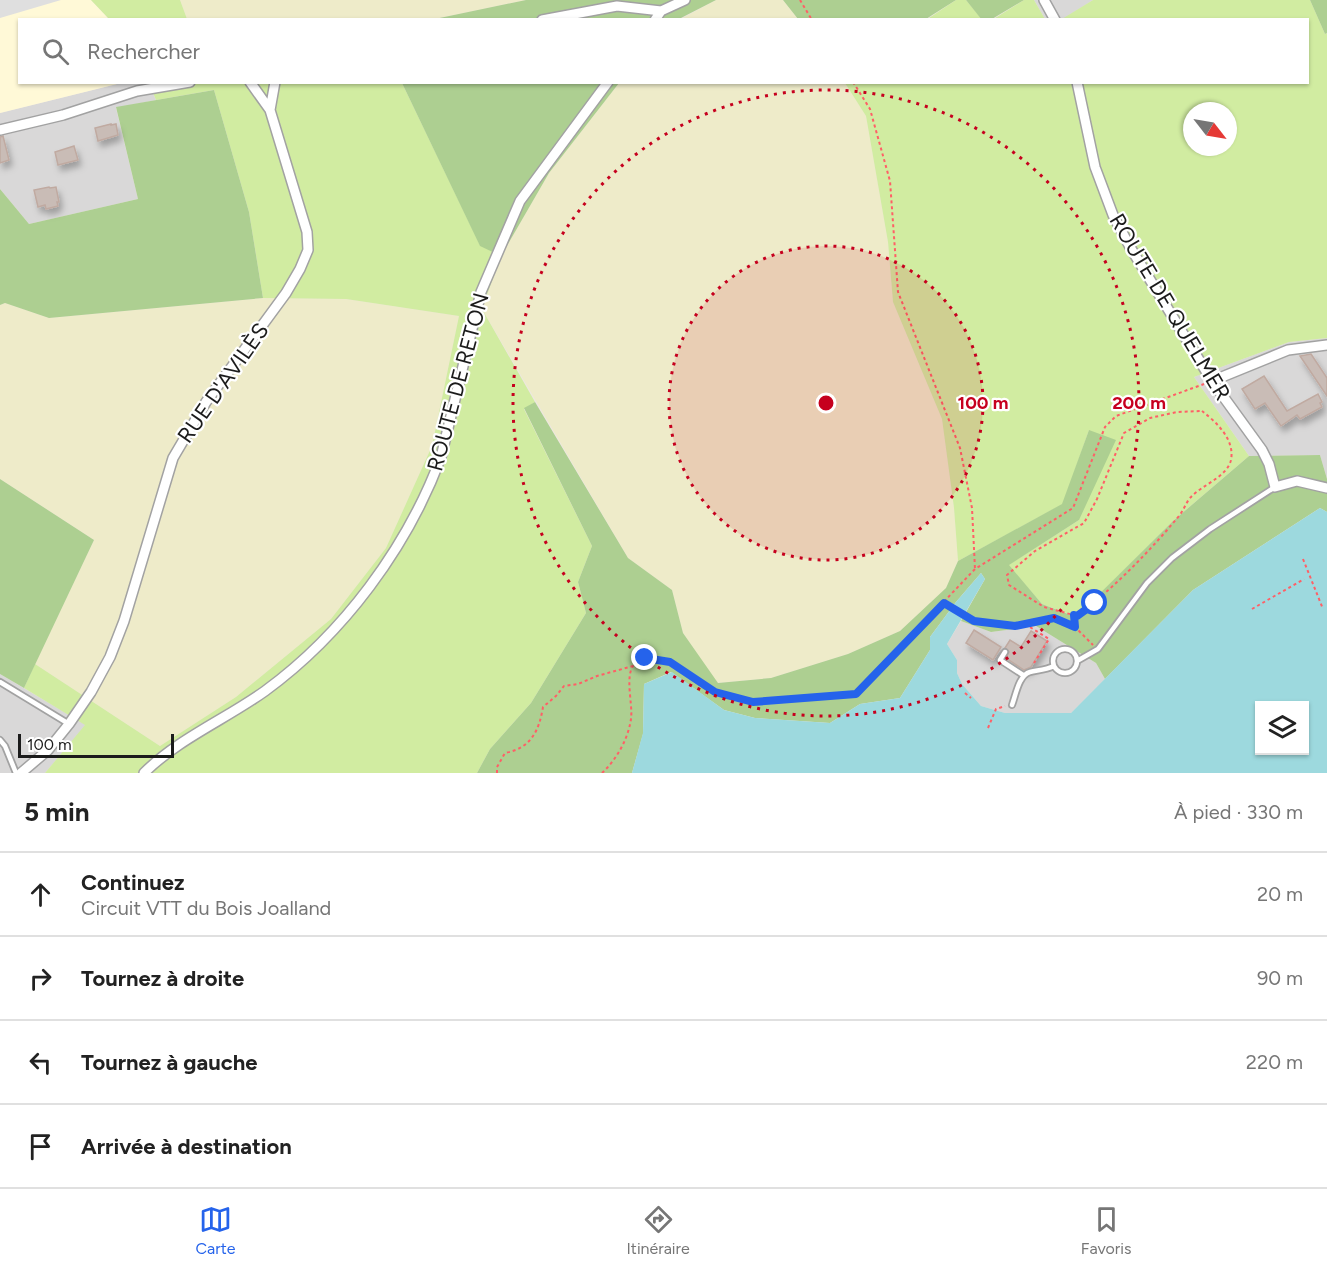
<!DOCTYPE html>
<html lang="fr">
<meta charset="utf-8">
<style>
:root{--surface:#fff;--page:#f6f6f6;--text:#222;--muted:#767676;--line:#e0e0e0;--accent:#2563eb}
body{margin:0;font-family:Figtree,sans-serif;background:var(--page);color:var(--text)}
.controls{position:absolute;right:18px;bottom:18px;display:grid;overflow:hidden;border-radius:0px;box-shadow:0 2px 4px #0004}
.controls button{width:54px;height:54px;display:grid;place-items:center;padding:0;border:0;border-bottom:2px solid var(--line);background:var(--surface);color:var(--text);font:30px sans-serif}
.compass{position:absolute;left:1183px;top:102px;width:54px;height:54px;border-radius:50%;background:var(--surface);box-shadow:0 2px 4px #0004;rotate:121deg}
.scale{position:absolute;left:18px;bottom:15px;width:156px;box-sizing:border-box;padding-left:6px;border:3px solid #1b1b1b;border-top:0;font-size:16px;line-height:21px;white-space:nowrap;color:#1b1b1b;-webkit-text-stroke:4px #fff;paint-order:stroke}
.stop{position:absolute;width:18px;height:18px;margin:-14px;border:4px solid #2563eb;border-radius:50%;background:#fff}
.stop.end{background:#2563eb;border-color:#fff;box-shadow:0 2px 6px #0008}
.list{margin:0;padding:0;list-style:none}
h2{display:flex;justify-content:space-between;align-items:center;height:78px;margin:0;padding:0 24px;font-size:26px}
h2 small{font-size:20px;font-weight:400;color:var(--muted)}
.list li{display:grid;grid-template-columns:39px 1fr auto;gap:18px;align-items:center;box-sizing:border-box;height:84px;padding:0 24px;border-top:2px solid var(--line)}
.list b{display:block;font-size:22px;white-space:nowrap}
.list p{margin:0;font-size:20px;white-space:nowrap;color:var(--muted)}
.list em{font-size:20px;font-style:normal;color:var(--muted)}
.icon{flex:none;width:33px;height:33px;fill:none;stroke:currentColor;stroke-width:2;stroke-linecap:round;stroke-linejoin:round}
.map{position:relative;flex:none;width:1327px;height:773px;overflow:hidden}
.search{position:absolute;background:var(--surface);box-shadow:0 2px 4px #0004;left:18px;right:18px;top:18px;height:66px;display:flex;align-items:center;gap:15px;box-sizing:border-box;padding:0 21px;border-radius:0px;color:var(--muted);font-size:22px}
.sheet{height:414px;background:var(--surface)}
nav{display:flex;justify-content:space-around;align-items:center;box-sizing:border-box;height:84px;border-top:2px solid var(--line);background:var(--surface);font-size:16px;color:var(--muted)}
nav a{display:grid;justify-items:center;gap:3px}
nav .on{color:var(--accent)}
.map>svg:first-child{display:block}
.residential{fill:#d9d8d8}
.education{fill:#fff9d7}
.farmland{fill:#eeebc9}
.grass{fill:#d1eca1;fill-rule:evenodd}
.forest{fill:#adcf91}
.parking{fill:#dfdfdf}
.water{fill:#9dd9de;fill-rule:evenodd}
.building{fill:#c9bcb6;stroke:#c0aaa1;stroke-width:1.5;filter:url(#shadow)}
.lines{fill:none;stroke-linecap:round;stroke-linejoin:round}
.service-casing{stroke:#a2a2a2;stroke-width:8}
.minor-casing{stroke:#a2a2a2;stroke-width:12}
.path{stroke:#ff5f66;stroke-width:2;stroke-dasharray:3 3;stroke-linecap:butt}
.service{stroke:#fff;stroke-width:4.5}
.minor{stroke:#fff;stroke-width:9}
.route{stroke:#2563eb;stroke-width:8}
.ring{fill:none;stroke:#c6001e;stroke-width:3;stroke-dasharray:3 6}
.labels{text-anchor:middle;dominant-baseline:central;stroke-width:4.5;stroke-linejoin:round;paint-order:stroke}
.street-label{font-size:22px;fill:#1b1b1b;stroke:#fff}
.centre{fill:#c6001e;stroke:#fff;stroke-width:3}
.ring-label{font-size:18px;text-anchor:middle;font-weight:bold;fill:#c6001e;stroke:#fff;stroke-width:4.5;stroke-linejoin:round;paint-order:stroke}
</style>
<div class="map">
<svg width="1327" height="773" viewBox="0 0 1327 773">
<defs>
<filter id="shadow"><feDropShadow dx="3" dy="5.5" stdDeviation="3" flood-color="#0004"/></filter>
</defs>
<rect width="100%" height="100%" fill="#ede7df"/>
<path class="residential" d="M1034 0H1093L1062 20 1045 19Z
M121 83H149L156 100 116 108 138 199 29 224 0 189V113Z
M1327 338V479L1320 455 1249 456 1194 377 1289 342Z
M961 621 991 632 1036 626 1096 663 1105 679 1071 713H1005L981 706 962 684 957 673V660L947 644Z
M0 674 86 725 45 773H0Z"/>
<path class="education" d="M0 0H91L109 19 20 20V82L121 83 0 113Z"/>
<path class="farmland" d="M180 0H526L430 20 187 19Z
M716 0H783L798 19 679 20Z
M619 83H845L866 116 888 242 893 302 942 419 954 508 958 561 946 588 900 631 848 654 771 678 717 683 683 633 672 590 628 558 482 309 501 256 549 173Z
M263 298 346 299 459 316 432 446 386 548 331 619 236 697 160 746 35 664 94 540 0 479V305L5 303 49 318Z"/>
<path class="grass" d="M91 0H180L187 19H109Z
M956 0H966L982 19 926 20Z
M1024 0H1034L1045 19 992 20Z
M1093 0H1310L1325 34 1327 33V338L1289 342 1194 377 1249 456 1173 521 1077 617 1042 604 1008 565 1079 520 1089 430 1063 504 958 561 954 508 942 419 893 302 888 242 866 116 845 83 1308 82V20L1062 19ZM1192 111H1228V147H1192Z
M149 83H402L480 245 501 256 482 309 535 402 524 409 592 546 578 582 586 613 531 703 490 749 477 773H45L85 725 24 688 35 664 160 746 236 697 331 619 386 548 432 446 459 316 346 299 263 298 249 212 214 90 156 100Z"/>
<path class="forest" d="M526 0H716L679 19 430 20Z
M783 0H956L926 19H798Z
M966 0H1024L992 19 982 20Z
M1310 0H1327V33L1325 34Z
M402 83H619L549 173 501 256 480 246Z
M214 90 249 212 263 298 49 318 5 303 0 305V189L29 224 138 199 116 107Z
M535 402 628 558 672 590 683 633 718 683 771 678 848 654 900 631 946 588 958 561 1062 504 1089 430 1116 440 1079 520 1009 565 1042 604 1076 617 1173 521 1249 456 1320 455 1327 479V512L1320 508 1193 590 1105 679 1096 663 1036 626 991 632 961 621 985 579 981 573 956 602 930 637V650L900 698 860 704 830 723 755 718 724 710 671 672 644 684 643 734 632 773H477L490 749 531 703 586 613 578 582 592 546 524 408Z
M0 479 94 540 24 688 0 674Z"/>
<path class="parking" d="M0 0H61L0 18Z"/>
<path class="water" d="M1320 508 1327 512V773H632L643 733 644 684 672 672 724 710 755 718 830 723 860 704 900 698 930 650V637L956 602 981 573 985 579 947 644 957 660V673L962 684 981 706 1005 713H1071L1193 590ZM1260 706H1304V750H1260Z"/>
<path class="building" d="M111 124V125L116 124 118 135 98 141 95 128Z
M3 136 9 160 0 163V137Z
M74 146 78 160 58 165 55 152Z
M49 187 50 188 56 187 59 202H57L58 206 46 209 45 205 38 207 34 190Z
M1311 354 1327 378V396L1300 356Z
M1264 376 1287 411 1318 394 1322 402 1320 403 1322 407 1300 419 1297 415 1281 426 1265 403 1255 409 1242 389Z
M974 630 1001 647 993 660 966 643Z
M1031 631 1047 641 1031 667 1024 670 1006 658 1009 652 1005 648 1010 640 1021 647Z"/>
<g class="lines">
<defs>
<path id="service" d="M1053 661a12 12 0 1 1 24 0a12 12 0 1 1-24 0Z
M1005 652 1000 660 1023 675
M1077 661 1098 649 1147 583 1172 558 1210 529 1275 487
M0 682 69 724
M1012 705C1016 694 1019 675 1030 672 1039 670 1045 670 1054 666
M0 740 5 746 16 773"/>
<path id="minor" d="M1044 0 1055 20
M542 20 617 6 661 11
M655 20 661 11 685 0
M1077 82 1095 167 1113 215 1130 247 1212 381 1262 450 1269 464 1275 487 1297 481 1327 488
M270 110 275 82
M0 130 63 115 137 91 190 82
M1212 381 1288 350 1327 345
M21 773 48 750 69 724 91 692 110 657 124 621 173 458 206 402 286 293 300 269 308 250 307 232 270 110 250 82
M144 773C178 739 226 719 265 691 343 634 407 548 441 457L481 292 520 201 608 82"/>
</defs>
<use href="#service" class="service-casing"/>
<use href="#minor" class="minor-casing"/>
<path class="path" d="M800 0 812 20
M853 82 870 109 890 181 898 292 960 448 972 508 975 569
M1202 411C1216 422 1235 439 1231 460 1227 477 1202 485 1191 497 1186 502 1184 510 1179 516 1149 552 1114 588 1077 616L1044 607 1009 585 1007 575 1035 551 1084 523 1097 499 1124 433 1150 418 1177 412Z
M1303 559 1323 609
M944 603 974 621 1015 626 1054 618 1075 627 1093 645
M1252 609 1304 579
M1074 615 1075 627
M1025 624 1049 639 1034 663
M965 693 971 698
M988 728 996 709 1005 706
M497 773V767L505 753C531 748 539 731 543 707L556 696 564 686 578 684 597 676 633 666
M602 773C617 759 628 739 631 719 633 705 625 678 633 666 636 663 642 660 645 658L670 662 715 692 753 702 856 694 975 569 1073 508 1105 427 1116 416 1204 384"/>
<use href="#service" class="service"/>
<use href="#minor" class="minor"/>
</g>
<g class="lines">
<path class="route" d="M645 658 670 662 715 692 753 702 856 694 944 603 974 621 1015 626 1054 618 1075 627 1074 615 1077 616 1095 603"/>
</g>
<circle cx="826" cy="403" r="157" fill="#c6001e" fill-opacity=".12"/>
<g class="ring">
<circle cx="826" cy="403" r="157"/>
<circle cx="826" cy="403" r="313"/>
</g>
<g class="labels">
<g class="street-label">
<text transform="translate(1170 307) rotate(59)">ROUTE DE QUELMER</text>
<text transform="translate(458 382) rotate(-75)">ROUTE DE RETON</text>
<text transform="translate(223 383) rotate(-55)">RUE D'AVILÈS</text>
</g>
</g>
<circle cx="826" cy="403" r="9" class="centre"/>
<g class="ring-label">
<text x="983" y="409">100 m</text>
<text x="1139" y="409">200 m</text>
</g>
</svg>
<div class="controls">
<button><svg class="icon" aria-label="layers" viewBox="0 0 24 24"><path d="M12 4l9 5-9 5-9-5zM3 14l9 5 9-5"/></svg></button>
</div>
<svg class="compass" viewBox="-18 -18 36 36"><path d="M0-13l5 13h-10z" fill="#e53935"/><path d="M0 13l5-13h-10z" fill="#767676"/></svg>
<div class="scale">100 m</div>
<div class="stop" style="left:1095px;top:603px"></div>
<div class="stop end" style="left:645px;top:658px"></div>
<div class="search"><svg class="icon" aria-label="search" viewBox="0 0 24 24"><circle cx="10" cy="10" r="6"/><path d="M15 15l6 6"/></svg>Rechercher</div>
</div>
<section class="sheet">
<h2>5 min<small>À pied · 330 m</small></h2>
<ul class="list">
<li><svg class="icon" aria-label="ahead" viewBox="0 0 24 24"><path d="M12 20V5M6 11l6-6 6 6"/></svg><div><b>Continuez</b><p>Circuit VTT du Bois Joalland</p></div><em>20 m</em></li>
<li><svg class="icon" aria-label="right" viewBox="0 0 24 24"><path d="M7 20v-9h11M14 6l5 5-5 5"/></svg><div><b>Tournez à droite</b></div><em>90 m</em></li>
<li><svg class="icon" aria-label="left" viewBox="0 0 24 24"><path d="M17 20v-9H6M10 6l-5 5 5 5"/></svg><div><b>Tournez à gauche</b></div><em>220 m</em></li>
<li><svg class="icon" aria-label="arrive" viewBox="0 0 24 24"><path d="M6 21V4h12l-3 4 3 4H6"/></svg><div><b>Arrivée à destination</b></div></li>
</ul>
</section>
<nav>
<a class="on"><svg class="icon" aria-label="map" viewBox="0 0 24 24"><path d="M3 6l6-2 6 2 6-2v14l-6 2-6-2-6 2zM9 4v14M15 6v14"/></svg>Carte</a>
<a><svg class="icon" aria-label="directions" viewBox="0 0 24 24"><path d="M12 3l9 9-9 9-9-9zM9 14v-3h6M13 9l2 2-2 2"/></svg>Itinéraire</a>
<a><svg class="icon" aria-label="saved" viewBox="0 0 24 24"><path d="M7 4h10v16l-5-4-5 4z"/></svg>Favoris</a>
</nav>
